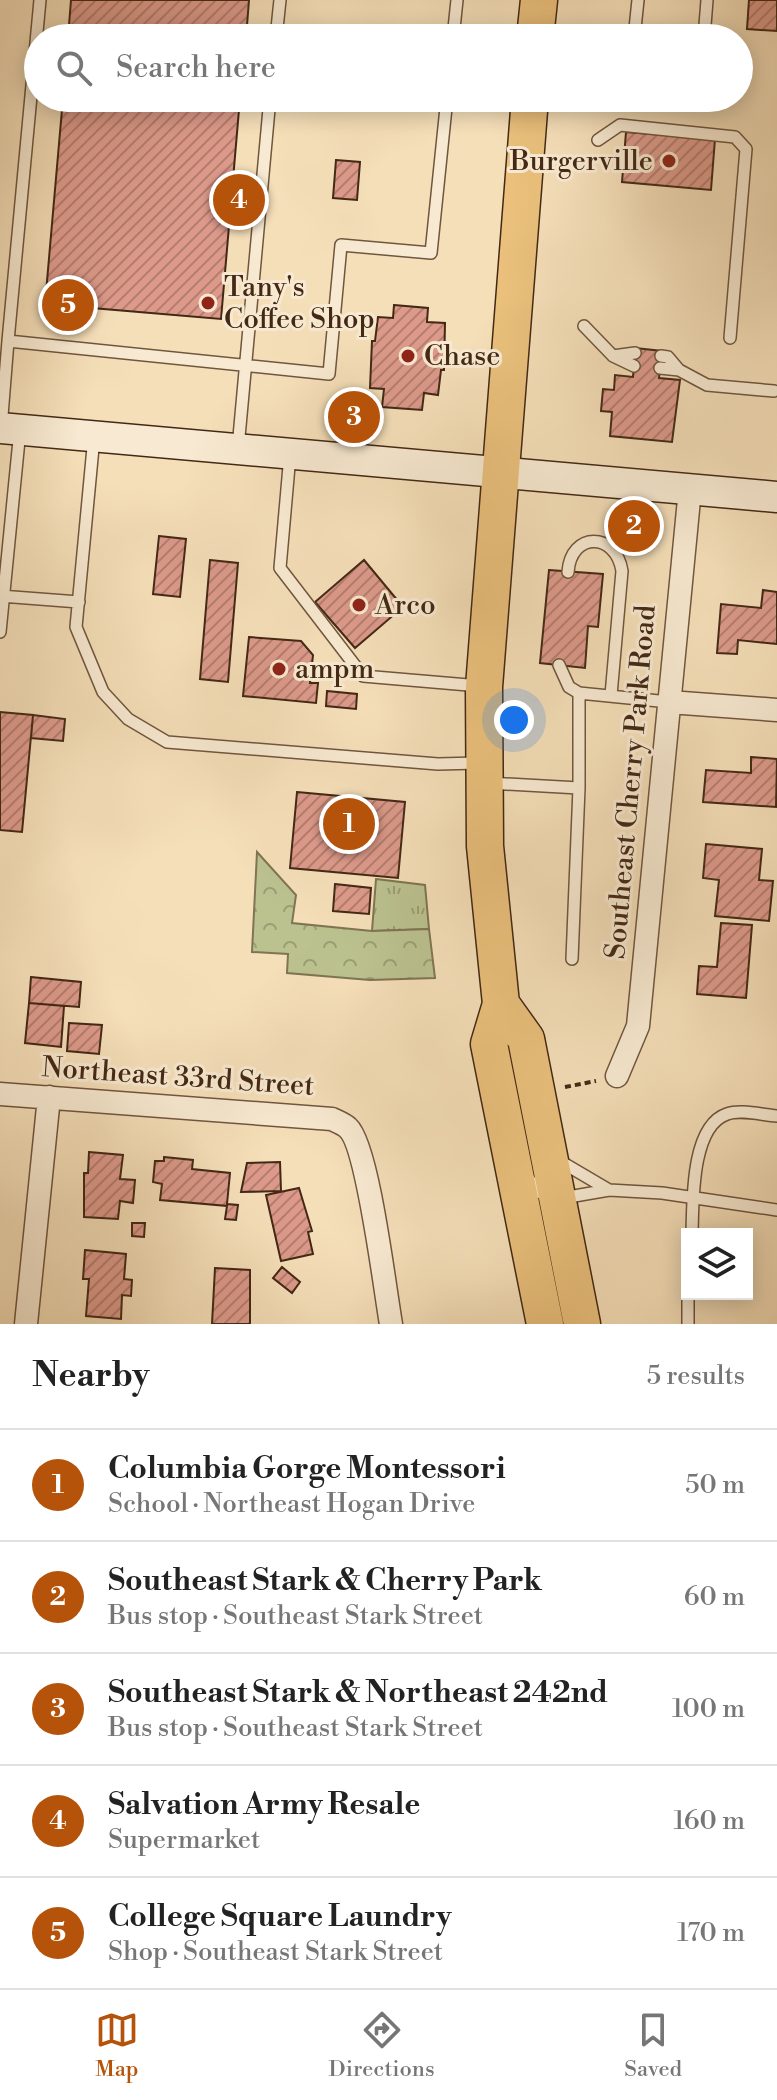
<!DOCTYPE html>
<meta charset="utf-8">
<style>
:root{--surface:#fff;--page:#f6f6f6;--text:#222;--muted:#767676;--line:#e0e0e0;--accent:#b45309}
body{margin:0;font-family:"Libre Bodoni",serif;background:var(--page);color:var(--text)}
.controls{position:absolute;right:24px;bottom:24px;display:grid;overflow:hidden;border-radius:0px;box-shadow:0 4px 20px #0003}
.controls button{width:72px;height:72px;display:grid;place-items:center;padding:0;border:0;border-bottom:2px solid var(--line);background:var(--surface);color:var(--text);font:40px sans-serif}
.you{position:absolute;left:514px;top:720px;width:28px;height:28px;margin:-20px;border:6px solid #fff;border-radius:50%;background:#1a73e8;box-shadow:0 0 0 12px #1a73e833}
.badge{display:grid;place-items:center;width:52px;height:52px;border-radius:50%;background:var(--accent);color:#fff;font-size:26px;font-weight:700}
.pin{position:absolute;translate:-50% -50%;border:4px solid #fff;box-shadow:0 2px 8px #0006}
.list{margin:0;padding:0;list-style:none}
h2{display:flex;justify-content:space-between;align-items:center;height:104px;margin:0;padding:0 32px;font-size:34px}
h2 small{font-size:26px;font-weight:400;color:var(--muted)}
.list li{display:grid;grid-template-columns:52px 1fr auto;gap:24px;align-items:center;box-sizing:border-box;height:112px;padding:0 32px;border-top:2px solid var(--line)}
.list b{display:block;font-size:30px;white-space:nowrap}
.list p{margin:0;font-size:26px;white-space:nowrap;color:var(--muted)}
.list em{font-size:26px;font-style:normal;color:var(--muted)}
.icon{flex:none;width:44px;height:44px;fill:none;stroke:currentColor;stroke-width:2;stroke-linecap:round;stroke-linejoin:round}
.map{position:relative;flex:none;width:777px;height:1324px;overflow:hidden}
.search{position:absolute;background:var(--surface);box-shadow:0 4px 20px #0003;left:24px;right:24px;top:24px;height:88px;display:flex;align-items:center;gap:20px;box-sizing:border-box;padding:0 28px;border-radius:44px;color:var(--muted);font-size:30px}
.sheet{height:664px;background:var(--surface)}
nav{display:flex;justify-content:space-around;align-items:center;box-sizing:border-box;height:112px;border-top:2px solid var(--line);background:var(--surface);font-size:22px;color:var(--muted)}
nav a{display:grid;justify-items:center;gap:4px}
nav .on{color:var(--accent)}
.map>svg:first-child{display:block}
.grass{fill:url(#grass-tufts);stroke:#7f7552;stroke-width:2}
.park{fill:url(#park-crowns);stroke:#7f7552;stroke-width:2}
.building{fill:url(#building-hatch);stroke:#432815;stroke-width:2}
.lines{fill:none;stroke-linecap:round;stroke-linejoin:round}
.service-casing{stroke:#70563e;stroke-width:14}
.minor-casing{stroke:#70563e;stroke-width:25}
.secondary-casing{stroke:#432815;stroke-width:33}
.trunk-casing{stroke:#432815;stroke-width:39}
.path{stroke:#432815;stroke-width:4;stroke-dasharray:6 4;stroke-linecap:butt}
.service{stroke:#f8ead2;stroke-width:11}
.minor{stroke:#f8ead2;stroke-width:22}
.secondary{stroke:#f8ead2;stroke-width:30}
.trunk{stroke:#eac07c;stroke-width:36}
.poi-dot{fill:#8f2418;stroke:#f8ead2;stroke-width:3}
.labels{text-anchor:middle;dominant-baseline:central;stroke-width:6;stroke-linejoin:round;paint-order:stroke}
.poi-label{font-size:28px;fill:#432815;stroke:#f8ead2;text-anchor:start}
.street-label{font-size:28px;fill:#432815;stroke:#f8ead2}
</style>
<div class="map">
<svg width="777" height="1324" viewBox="0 0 777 1324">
<defs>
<pattern id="grass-tufts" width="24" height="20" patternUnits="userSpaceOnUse" patternTransform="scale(2)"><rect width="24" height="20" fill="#bbc290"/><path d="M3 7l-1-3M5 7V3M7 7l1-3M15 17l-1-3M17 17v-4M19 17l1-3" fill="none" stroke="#9a9e74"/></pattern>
<pattern id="park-crowns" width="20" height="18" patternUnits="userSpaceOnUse" patternTransform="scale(2)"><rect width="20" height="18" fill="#bbc290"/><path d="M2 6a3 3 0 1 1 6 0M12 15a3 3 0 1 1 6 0" fill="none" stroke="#9a9e74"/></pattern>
<pattern id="building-hatch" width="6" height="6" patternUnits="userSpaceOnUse" patternTransform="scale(2)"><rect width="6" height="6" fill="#dd9a8b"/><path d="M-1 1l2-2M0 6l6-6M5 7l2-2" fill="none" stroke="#b57e70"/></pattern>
</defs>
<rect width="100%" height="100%" fill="#f5dfb9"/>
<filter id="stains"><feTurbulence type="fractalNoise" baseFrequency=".0025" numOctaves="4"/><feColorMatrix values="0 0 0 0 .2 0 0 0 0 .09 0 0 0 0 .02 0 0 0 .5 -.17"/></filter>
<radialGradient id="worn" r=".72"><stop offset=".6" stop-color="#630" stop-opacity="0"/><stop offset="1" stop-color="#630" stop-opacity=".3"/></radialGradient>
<path class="grass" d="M376 879 425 885 429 929 372 931Z"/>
<path class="park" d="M257 852 296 895 292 923 372 931 429 929 435 978 370 980 287 973 288 954 252 952Z"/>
<path class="building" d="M71 0H249L246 38H68Z
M749 0H777V31L747 29Z
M63 98H240L221 319 45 304Z
M626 132 715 139 711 190 622 182Z
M336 160 360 162 357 200 333 198Z
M394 305 428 308 427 322 445 323 444 370H441L438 395 424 393 422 410 382 407 384 389 370 388 372 341H375L378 317 393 318Z
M635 348 662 351 659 378 680 380 672 442 610 436 612 412 601 411 603 389 614 390 615 375 633 377Z
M159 536 186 539 180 597 153 594Z
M210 560 238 563 228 682 200 679Z
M364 560 403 607 355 648 315 602Z
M549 570 603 574 598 627 588 626 585 668 540 663Z
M763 590 777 592V644L738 640 737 654 717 653 721 604 761 608Z
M249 637 301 641 313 655 310 683H318L316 703 243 696Z
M327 691 357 694 356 709 326 706Z
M0 712 33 715 22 832 0 830Z
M33 715 65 719 63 741 31 738Z
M751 757 777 759 776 807 703 802 706 770 751 773Z
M297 792 405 802 398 878 290 868Z
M706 844 762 849 759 880 773 881 769 921 715 916 719 880 703 878Z
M335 884 371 888 369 914 333 911Z
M721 923 752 925 746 998 697 994 699 966 717 967Z
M31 977 81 982 79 1007 29 1003Z
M29 1003 64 1006 61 1047 25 1043Z
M69 1023 102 1025 99 1054 67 1051Z
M89 1152 123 1155 120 1179 135 1180 133 1203 120 1201 118 1219 84 1217V1173H88Z
M164 1157 193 1160 192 1169 230 1173 227 1204 238 1205 236 1220 225 1219 227 1206 160 1200 162 1184 153 1182 155 1161H164Z
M280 1162 281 1191 241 1192 247 1163Z
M299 1188 312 1231 308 1232 313 1254 281 1261 266 1195Z
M132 1223H145L144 1237 132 1236Z
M85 1250 126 1254 124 1279 132 1280 131 1296 122 1295 121 1319 86 1316 89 1279H83Z
M282 1267 300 1282 292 1293 273 1278Z
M215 1268 250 1270V1324H212Z"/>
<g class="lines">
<defs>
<path id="service" d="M276 38 280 0
M453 38 457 0
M634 38 638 0
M704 38 707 0
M598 140 620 125 735 137 746 149 730 338
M584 326 613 356 634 366
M8 341 40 0
M613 356 635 353
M661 356 668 357 679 370
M660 368 679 370 707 385 774 391
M1 428 8 341 329 374 341 245 431 253 447 98
M94 437 76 627 103 692 128 719 167 742 438 764 478 763
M238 448 270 98
M290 455 280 568 363 676 480 686
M568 572C571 531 616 532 622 571L611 695
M0 596 79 602
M0 632 20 430
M559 665 569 687 579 693
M488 783 579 788 572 959
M579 788V693L669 702
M558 1160 609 1190
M528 1178 539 1192 557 1199 609 1190 662 1193 777 1210
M692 1234C693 1201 691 1126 727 1114 741 1109 762 1115 777 1116
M688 1324V1294"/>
<path id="minor" d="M669 702 777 710
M617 1076 638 1026 690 489
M0 1094 332 1119C336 1121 344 1124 348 1128 368 1146 385 1291 391 1324
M26 1324 49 1097"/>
<path id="secondary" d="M0 428 777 497"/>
<path id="trunk" d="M535 38 539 0
M530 98 484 687 485 846 501 1004 489 1044 545 1324
M501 1004 526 1039 582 1324"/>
</defs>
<use href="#service" class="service-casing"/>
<use href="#minor" class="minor-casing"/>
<use href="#secondary" class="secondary-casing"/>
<use href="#trunk" class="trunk-casing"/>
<path class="path" d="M565 1087 596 1081"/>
<use href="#service" class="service"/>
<use href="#minor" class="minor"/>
<use href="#secondary" class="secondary"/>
<use href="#trunk" class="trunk"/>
</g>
<g class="poi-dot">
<circle cx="669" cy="161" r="8"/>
<circle cx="208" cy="303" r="8"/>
<circle cx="408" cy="356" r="8"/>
<circle cx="359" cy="605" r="8"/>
<circle cx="279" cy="669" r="8"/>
</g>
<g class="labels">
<g class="poi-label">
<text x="653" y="161" text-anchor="end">Burgerville</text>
<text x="224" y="287">Tany's<tspan x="224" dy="32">Coffee Shop</tspan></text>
<text x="424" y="356">Chase</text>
<text x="375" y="605">Arco</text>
<text x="295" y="669">ampm</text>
</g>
<g class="street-label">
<text transform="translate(631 782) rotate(-85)">Southeast Cherry Park Road</text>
<text transform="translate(178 1077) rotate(4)">Northeast 33rd Street</text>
</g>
</g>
<rect width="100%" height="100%" filter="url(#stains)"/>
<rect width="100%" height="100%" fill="url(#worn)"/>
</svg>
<div class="controls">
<button><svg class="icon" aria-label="layers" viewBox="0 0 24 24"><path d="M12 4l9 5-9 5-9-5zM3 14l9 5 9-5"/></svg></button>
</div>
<div class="you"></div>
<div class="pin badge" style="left:349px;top:824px">1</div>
<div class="pin badge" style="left:634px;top:526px">2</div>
<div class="pin badge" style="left:354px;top:417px">3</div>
<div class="pin badge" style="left:239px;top:200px">4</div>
<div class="pin badge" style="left:68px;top:305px">5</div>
<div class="search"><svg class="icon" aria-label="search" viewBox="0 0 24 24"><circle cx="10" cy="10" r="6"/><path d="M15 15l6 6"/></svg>Search here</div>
</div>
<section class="sheet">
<h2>Nearby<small>5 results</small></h2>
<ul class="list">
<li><span class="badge">1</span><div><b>Columbia Gorge Montessori</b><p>School · Northeast Hogan Drive</p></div><em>50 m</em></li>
<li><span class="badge">2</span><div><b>Southeast Stark &amp; Cherry Park</b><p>Bus stop · Southeast Stark Street</p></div><em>60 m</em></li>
<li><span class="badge">3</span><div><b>Southeast Stark &amp; Northeast 242nd</b><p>Bus stop · Southeast Stark Street</p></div><em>100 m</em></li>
<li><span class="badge">4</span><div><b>Salvation Army Resale</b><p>Supermarket</p></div><em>160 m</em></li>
<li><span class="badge">5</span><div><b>College Square Laundry</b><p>Shop · Southeast Stark Street</p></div><em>170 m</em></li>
</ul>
</section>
<nav>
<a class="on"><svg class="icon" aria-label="map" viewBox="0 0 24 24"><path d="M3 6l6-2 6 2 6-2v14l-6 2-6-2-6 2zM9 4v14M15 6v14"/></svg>Map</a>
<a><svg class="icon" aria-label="directions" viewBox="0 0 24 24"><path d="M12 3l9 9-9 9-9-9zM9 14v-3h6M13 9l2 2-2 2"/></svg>Directions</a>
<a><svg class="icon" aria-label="saved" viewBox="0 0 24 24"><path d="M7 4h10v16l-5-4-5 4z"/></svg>Saved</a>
</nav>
